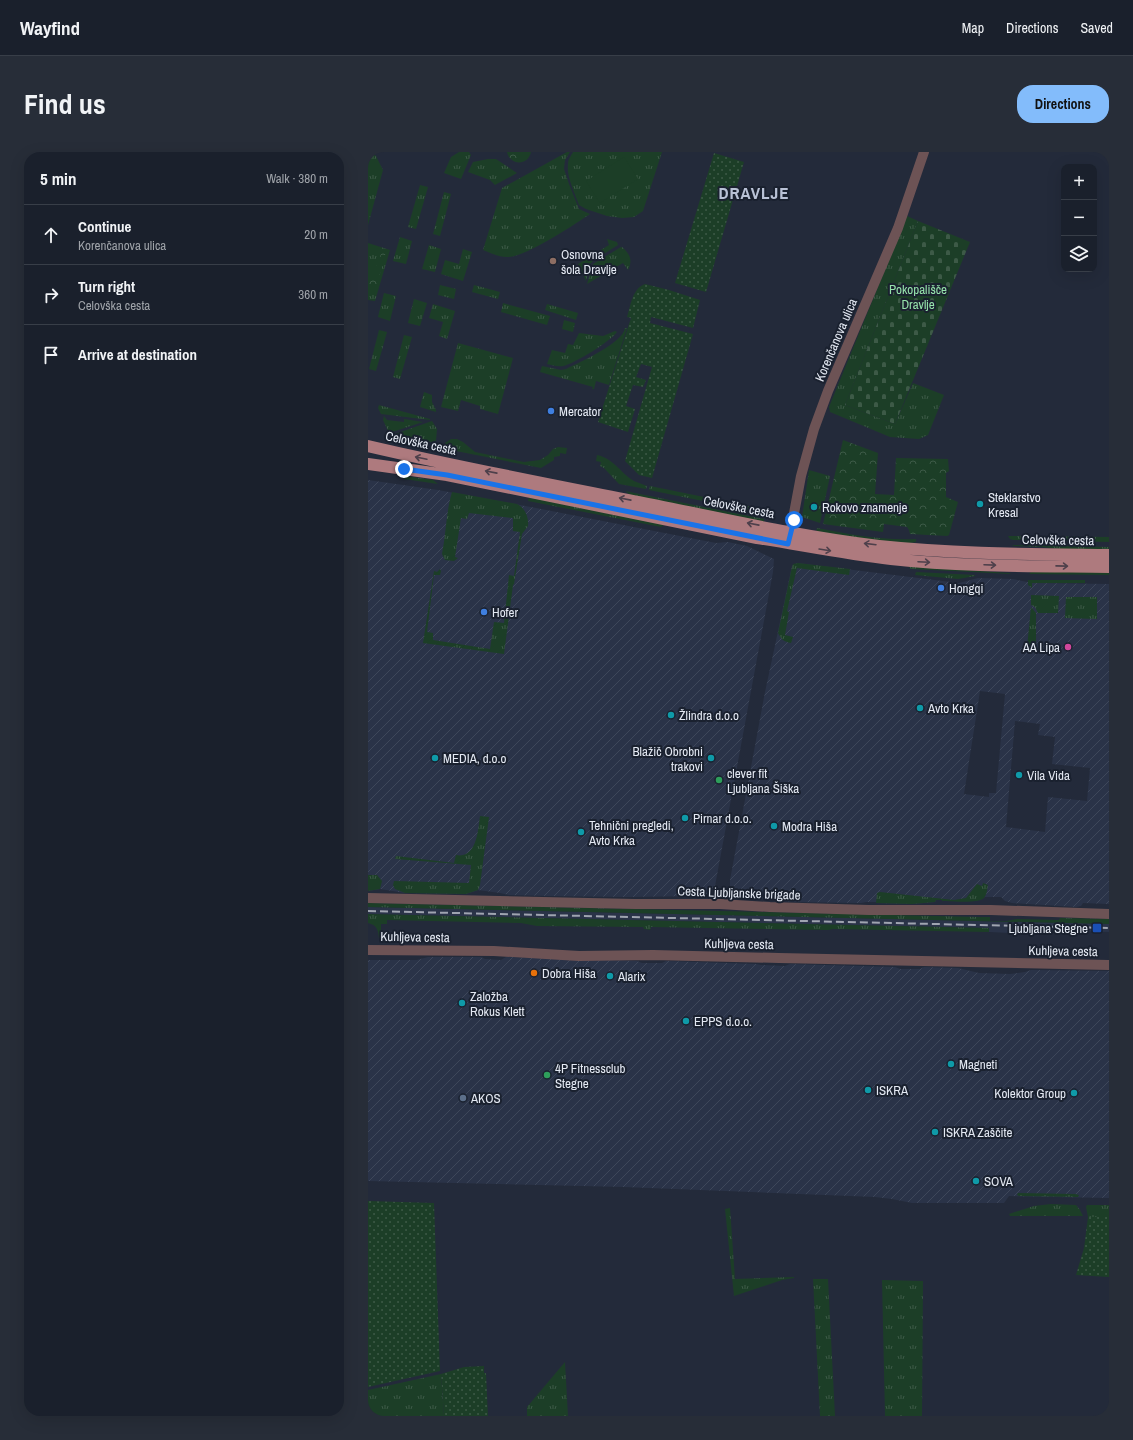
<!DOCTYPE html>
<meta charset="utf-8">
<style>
:root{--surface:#1a202c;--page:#272d38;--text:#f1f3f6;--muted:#9fa3a9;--line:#383e48;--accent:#83bcfb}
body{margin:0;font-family:"Archivo Narrow",sans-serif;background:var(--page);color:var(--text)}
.controls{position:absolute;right:12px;top:12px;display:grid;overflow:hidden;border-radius:8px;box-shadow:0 4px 16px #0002}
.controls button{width:36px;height:36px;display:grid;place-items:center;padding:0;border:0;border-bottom:1px solid var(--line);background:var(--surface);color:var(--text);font:20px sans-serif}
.stop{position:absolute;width:12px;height:12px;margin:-9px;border:3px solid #1a73e8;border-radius:50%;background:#fff}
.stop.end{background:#1a73e8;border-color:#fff;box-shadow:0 1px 4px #0008}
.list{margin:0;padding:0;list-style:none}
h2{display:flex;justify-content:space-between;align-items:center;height:52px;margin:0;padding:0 16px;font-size:17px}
h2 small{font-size:13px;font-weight:400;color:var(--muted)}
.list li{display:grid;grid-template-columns:26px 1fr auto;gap:12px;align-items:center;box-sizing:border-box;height:60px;padding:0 16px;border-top:1px solid var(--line)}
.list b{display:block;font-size:15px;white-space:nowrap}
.list p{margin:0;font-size:13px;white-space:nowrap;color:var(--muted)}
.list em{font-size:13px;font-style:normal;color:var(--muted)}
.icon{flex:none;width:22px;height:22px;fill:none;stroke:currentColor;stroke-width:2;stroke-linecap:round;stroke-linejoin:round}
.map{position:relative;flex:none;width:741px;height:1264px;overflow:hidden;border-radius:16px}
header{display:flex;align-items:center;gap:24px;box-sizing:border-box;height:56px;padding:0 20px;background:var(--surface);border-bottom:1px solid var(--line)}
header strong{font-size:19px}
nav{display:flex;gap:22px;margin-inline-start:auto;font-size:14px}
.intro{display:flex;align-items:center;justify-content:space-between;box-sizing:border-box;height:96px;padding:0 24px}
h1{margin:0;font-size:28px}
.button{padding:10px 18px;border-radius:16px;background:var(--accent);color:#111;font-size:14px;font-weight:700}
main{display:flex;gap:24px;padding:0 24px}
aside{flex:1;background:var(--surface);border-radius:16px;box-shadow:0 4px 16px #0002}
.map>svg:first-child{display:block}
.built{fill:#2a3348}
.industrial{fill:url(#industrial-furrows);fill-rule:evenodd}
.grass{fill:url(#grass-tufts)}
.cemetery{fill:url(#cemetery-stones)}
.park{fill:url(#park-crowns)}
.garden{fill:url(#garden-dots)}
.pitch{fill:#1c3e27}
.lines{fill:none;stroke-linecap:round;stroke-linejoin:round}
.tertiary{stroke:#6d5355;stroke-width:10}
.primary{stroke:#ae7a7e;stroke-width:12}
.rail{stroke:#9fa4b0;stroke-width:2;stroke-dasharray:8 4;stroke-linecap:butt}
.oneway{stroke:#4e404b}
.route{stroke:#1a73e8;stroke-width:5}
.education-dot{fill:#8d6e63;stroke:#1a212f;stroke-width:1.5}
.shop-dot{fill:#3f7fe0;stroke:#1a212f;stroke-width:1.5}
.culture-dot{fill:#0f9aa8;stroke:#1a212f;stroke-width:1.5}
.hotel-dot{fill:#d1479c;stroke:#1a212f;stroke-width:1.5}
.leisure-dot{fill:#2e9e5b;stroke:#1a212f;stroke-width:1.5}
.transit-dot{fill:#1a4fb4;stroke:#1a212f;stroke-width:1.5}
.food-dot{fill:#e8710a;stroke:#1a212f;stroke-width:1.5}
.service-dot{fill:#5c6f8a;stroke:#1a212f;stroke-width:1.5}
.labels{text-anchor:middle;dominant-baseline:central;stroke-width:4;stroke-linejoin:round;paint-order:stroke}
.poi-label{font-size:13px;fill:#e4e9f3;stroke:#1a212f;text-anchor:start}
.park-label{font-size:13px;fill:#95e2ab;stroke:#1a212f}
.street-label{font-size:13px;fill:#e4e9f3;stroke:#1a212f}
.district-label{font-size:17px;font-weight:bold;letter-spacing:1px;fill:#b9c2d6;stroke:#1a212f}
</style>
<header>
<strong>Wayfind</strong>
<nav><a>Map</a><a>Directions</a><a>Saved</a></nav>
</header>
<div class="intro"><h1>Find us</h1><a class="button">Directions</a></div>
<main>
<aside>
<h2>5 min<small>Walk · 380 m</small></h2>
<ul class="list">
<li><svg class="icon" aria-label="ahead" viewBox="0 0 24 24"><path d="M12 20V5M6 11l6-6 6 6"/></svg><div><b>Continue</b><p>Korenčanova ulica</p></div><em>20 m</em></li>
<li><svg class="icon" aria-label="right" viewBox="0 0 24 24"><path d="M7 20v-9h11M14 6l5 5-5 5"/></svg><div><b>Turn right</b><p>Celovška cesta</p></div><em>360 m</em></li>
<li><svg class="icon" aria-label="arrive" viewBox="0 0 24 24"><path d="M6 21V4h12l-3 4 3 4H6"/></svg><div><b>Arrive at destination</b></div></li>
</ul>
</aside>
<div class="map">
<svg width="741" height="1264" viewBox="0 0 741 1264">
<defs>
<pattern id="industrial-furrows" width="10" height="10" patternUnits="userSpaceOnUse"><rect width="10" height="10" fill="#2a3348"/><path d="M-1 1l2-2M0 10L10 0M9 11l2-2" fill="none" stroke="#3e475a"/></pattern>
<pattern id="grass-tufts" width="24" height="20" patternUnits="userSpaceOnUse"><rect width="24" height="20" fill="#1c3e27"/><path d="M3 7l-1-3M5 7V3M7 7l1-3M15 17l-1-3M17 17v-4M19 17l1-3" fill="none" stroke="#3d5a47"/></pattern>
<pattern id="cemetery-stones" width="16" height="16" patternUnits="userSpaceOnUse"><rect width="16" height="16" fill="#1c3e27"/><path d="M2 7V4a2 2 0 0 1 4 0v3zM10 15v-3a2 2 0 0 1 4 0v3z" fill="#3d5a47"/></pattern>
<pattern id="park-crowns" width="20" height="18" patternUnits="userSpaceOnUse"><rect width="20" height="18" fill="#1c3e27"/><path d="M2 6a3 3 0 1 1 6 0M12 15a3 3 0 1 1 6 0" fill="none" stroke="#3d5a47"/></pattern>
<pattern id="garden-dots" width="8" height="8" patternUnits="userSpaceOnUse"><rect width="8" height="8" fill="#1c3e27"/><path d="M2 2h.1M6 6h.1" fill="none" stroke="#3d5a47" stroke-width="1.8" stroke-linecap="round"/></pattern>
</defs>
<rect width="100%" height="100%" fill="#232a3a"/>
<path class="built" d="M0 755 741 772V780L644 778 641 781 621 780V776L0 762Z"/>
<path class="industrial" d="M0 328 70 338 168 356 348 391 360 390 379 394 406 407 405 420 347 734 340 743 335 744 260 745 181 744 141 743 132 741 110 738 98 742 37 741 12 737 0 739Z
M429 411 591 431 610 426 645 427 664 431 741 432V752L715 751 713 754 708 755 644 751 637 749 633 745H617L608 749H574V748H568L567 750 544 752 508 751V750H498L493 751 425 750 372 744 365 739 362 734V728L397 540 424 414ZM612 539 637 542 628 641H621V645L596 642ZM647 569 672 572 670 583 687 585 684 612 722 616 719 649 680 645 677 680 638 675Z
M60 805H113L117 807 133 808 138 805 269 809 274 811H294L298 809 388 812 393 813 417 814 422 812 527 815 532 817H552L556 815 590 816 611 821 642 822 657 820 663 818 741 819V1046L641 1044 636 1051H544L524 1047 507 1045 256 1035 0 1029V808H49Z"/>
<path class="grass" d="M0 0H5L8 4 15 18 0 73Z
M91 0H101L103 3 93 27 76 21 83 5Z
M199 0H202L197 8 196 17 201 32 211 57 222 62C206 73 156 106 139 105 131 105 122 101 115 98L134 36Z
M205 0H294L275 59 266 65 254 66 239 64 218 57 211 53C207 42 198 23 200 12 200 7 203 4 205 0Z
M120 7H128L149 21 127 33 122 28 100 20 105 10Z
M52 33 60 35 48 77 40 75Z
M76 40 83 42 72 84 65 82Z
M539 64 550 69 477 253 527 272 545 231 576 243 560 283 551 287 522 285 462 260 461 255Z
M32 85 44 89 38 112 25 109Z
M239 87 249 90 250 93 226 108 222 112 218 129 210 112 241 93Z
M0 91 22 98 7 149 0 148Z
M61 93 73 97 67 120 54 117Z
M253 95H254C262 102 265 108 260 118L255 111 219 132 225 112Z
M95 97 104 100 95 129 73 122 77 108 91 112Z
M72 133 88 137 86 147 70 143Z
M106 133 132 140 130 147 104 140Z
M16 141 28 144 22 169 10 165Z
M46 147 59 151 52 174 40 171Z
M135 151 182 164 179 173 133 160Z
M65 152 87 159 79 187 71 184 75 170 61 166Z
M179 152 210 161 208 168 177 158Z
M196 168 207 171 205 180 194 177Z
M257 176H259L241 233 228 229 226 237H224L225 235 172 220 174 214 193 218 198 217C212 210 255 191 257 176Z
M11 178 19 180 8 219 1 217Z
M247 179 249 180C243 189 206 212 195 214 190 215 184 213 179 212L184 198 197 201 200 192 205 193 211 181 235 184Z
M36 183 44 185 32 227 25 225Z
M90 191 145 206 130 262 112 257V254L93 248 90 259 73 255Z
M56 240 64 243V250L68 258V260L52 255Z
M11 253 62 267V268L13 262 10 256Z
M16 264 19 268 36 270V267L55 270 21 281 15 268Z
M64 269 69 277 68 289 63 290 27 282Z
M83 287H89L95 290 107 300 156 310 172 308 180 303 185 297 190 295 199 296 198 302 192 301V304L186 305V308L173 316 78 297 77 291Z
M229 303C247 307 253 322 266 329 270 331 275 332 279 334L278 337 251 332 236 316 232 314 233 310 228 309Z
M441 318 462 324 452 371 434 365Z
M37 324 65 328 70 332 36 327Z
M282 334 390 356 389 360 281 338Z
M257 339 396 367V371L264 344Z
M84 340 149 352C157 356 161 365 160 374L154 382 146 432 145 433 136 502 55 491 66 419 69 420 72 417 73 419 72 423H66L59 480 65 481V488L122 497 126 470 136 471 141 423 146 424 152 380 145 379V366L101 361 99 367 93 366 87 405 90 406 86 409 77 408 74 402C78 382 78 360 84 340Z
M161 345 296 372V373L293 375 160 349Z
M449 376C481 382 515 389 548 387V390L537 392 448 381Z
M640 384 741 385V390L645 388 642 387Z
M644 393 741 395V399L701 398 674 395 646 394Z
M430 411 482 417 481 423 429 416 419 459 421 460 417 483 425 485 423 491C416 490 413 487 410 481L424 415 425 412Z
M540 414 641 421 643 422 543 417Z
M741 419V423L661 422 663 420Z
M548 420 607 423V424L590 427 547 423Z
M660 428H717V431H664V436L660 433Z
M663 443 691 444 690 461H670L667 455 663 453Z
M698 445H729V467L697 466Z
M663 455 668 461V494L666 496H659Z
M112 664 121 665 112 733 110 738 98 742 37 741 27 737 25 733 26 729 101 731 103 713 27 707 28 704 86 711 88 703C109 707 110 678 112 664Z
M0 723H9L14 729 12 737 0 739Z
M615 731 620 733C619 738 619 742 616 746 610 752 584 749 574 749V748H568L567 750 544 752 508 751 509 741 512 740 586 748 598 746 609 732 614 734Z
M0 751 611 765H622V769H638L649 767 691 768 692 766 741 767V772L0 755Z
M0 762 621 776V780L465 777 460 778 283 775 282 778 276 777 275 775 169 774 153 771 19 768V772H13V786H11C10 778 9 773 0 771Z
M650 1041 707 1042 711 1043 710 1045 651 1044 649 1043Z
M683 1052 708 1053 712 1058 715 1064H642L641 1062 666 1054Z
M719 1053H741V1065H720L718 1055Z
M362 1056 367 1127 426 1125V1126L414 1128 366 1144 357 1057Z
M445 1127H460L467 1264H452Z
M514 1128 555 1129 554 1264H517Z
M197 1210 200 1264H159V1255Z
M73 1222 76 1264H0V1238Z"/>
<path class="cemetery" d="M550 69 602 90 527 272 477 253Z"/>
<path class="park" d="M139 0H163C160 14 142 14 139 0Z
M14 99 18 100 6 143 0 141V127L2 120 6 121Z
M475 288 510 301 507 342 526 343 528 306 580 307 581 319 578 321V345L590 350 581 383 579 384 542 382 541 378 539 375 516 372 515 380 455 372Z"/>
<path class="garden" d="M346 1 376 10 338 140 307 131Z
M277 132 301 138 332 148 325 176 283 165 282 171 325 182 284 326 271 323 257 309 284 215 273 212 268 225 278 228 275 235 265 233 258 254 267 257 260 280 230 270 261 172 263 166 259 165C263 153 264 137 277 132Z
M0 1049 66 1051 72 1219 0 1235Z
M720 1065H741V1125L708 1123 716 1096Z
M116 1214V1221H118L120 1264H76L73 1222 96 1215Z"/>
<path class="pitch" d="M256 5 270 27 232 51 218 29Z"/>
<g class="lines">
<path class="tertiary" d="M421 388 433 324 446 277 460 239 530 76 556 0
M0 746 267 752H352L402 755 501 758H623L741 762
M0 798 126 799 211 804 285 803 411 806 741 813"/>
<path class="primary" d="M0 294C94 316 190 334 285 353 360 368 435 385 511 394 587 402 664 402 741 403
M0 312 79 323 389 386C434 393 478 402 523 407 595 415 669 414 741 415"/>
<path class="rail" d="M0 759 741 776"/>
</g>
<defs><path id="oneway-shaft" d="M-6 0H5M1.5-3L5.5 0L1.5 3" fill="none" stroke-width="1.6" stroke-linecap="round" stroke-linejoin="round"/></defs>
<g class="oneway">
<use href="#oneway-shaft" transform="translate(53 306) rotate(-168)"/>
<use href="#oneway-shaft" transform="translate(123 320) rotate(-169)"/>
<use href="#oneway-shaft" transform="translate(257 347) rotate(-169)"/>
<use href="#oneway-shaft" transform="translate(385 372) rotate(-169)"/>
<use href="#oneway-shaft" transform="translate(502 392) rotate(-173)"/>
<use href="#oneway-shaft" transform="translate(457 398) rotate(9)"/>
<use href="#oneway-shaft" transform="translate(556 410) rotate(3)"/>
<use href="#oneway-shaft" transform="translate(622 413) rotate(2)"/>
<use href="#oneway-shaft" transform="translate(694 414) rotate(1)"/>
</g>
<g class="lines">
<path class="route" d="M36 317 79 323 420 392 426 368"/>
</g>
<circle class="education-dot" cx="185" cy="109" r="4"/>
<g class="shop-dot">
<circle cx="183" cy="259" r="4"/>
<circle cx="573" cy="436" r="4"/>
<circle cx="116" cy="460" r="4"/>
</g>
<g class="culture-dot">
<circle cx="612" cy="352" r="4"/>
<circle cx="446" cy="355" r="4"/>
<circle cx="552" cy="556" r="4"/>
<circle cx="303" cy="563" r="4"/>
<circle cx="67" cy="606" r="4"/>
<circle cx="343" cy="606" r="4"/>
<circle cx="651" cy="623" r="4"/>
<circle cx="317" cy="666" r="4"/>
<circle cx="406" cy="674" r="4"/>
<circle cx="213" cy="680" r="4"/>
<circle cx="242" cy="824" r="4"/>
<circle cx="94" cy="851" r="4"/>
<circle cx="318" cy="869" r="4"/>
<circle cx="583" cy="912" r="4"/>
<circle cx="500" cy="938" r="4"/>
<circle cx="706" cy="941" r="4"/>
<circle cx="567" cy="980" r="4"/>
<circle cx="608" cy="1029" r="4"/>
</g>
<circle class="hotel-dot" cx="700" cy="495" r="4"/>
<g class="leisure-dot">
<circle cx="351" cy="628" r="4"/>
<circle cx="179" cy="923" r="4"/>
</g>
<rect class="transit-dot" x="724" y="771" width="10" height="10" rx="2"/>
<circle class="food-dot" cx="166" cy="821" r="4"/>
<circle class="service-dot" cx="95" cy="946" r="4"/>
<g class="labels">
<g class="poi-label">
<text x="193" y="102">Osnovna<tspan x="193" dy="15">šola Dravlje</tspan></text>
<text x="191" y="259">Mercator</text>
<text x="620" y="345">Steklarstvo<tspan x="620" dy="15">Kresal</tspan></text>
<text x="454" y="355">Rokovo znamenje</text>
<text x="581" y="436">Hongqi</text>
<text x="124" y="460">Hofer</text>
<text x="692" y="495" text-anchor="end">AA Lipa</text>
<text x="560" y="556">Avto Krka</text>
<text x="311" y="563">Žlindra d.o.o</text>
<text x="335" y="599" text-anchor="end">Blažič Obrobni<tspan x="335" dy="15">trakovi</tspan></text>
<text x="75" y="606">MEDIA, d.o.o</text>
<text x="359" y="621">clever fit<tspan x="359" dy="15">Ljubljana Šiška</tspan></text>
<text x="659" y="623">Vila Vida</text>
<text x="325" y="666">Pirnar d.o.o.</text>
<text x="221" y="673">Tehnični pregledi,<tspan x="221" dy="15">Avto Krka</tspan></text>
<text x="414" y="674">Modra Hiša</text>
<text x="720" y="776" text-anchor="end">Ljubljana Stegne</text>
<text x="174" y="821">Dobra Hiša</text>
<text x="250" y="824">Alarix</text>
<text x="102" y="844">Založba<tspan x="102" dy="15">Rokus Klett</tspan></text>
<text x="326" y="869">EPPS d.o.o.</text>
<text x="591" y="912">Magneti</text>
<text x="187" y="916">4P Fitnessclub<tspan x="187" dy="15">Stegne</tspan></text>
<text x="508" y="938">ISKRA</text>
<text x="698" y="941" text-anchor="end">Kolektor Group</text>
<text x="103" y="946">AKOS</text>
<text x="575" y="980">ISKRA Zaščite</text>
<text x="616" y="1029">SOVA</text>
</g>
<g class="park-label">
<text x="550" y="137">Pokopališče<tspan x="550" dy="15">Dravlje</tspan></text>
</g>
<g class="street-label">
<text transform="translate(468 188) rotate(-67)">Korenčanova ulica</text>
<text transform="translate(53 291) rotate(12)">Celovška cesta</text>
<text transform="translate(371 355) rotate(11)">Celovška cesta</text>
<text transform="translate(690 388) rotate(1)">Celovška cesta</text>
<text transform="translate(371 741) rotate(2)">Cesta Ljubljanske brigade</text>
<text transform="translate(47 785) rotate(1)">Kuhljeva cesta</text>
<text transform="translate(371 792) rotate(1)">Kuhljeva cesta</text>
<text transform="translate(695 799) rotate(1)">Kuhljeva cesta</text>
</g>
<g class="district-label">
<text x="386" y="40">DRAVLJE</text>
</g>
</g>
</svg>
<div class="controls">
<button>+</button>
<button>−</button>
<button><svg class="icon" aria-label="layers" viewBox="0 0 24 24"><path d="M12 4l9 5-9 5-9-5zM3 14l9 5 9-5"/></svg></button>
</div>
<div class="stop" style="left:426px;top:368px"></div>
<div class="stop end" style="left:36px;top:317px"></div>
</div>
</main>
